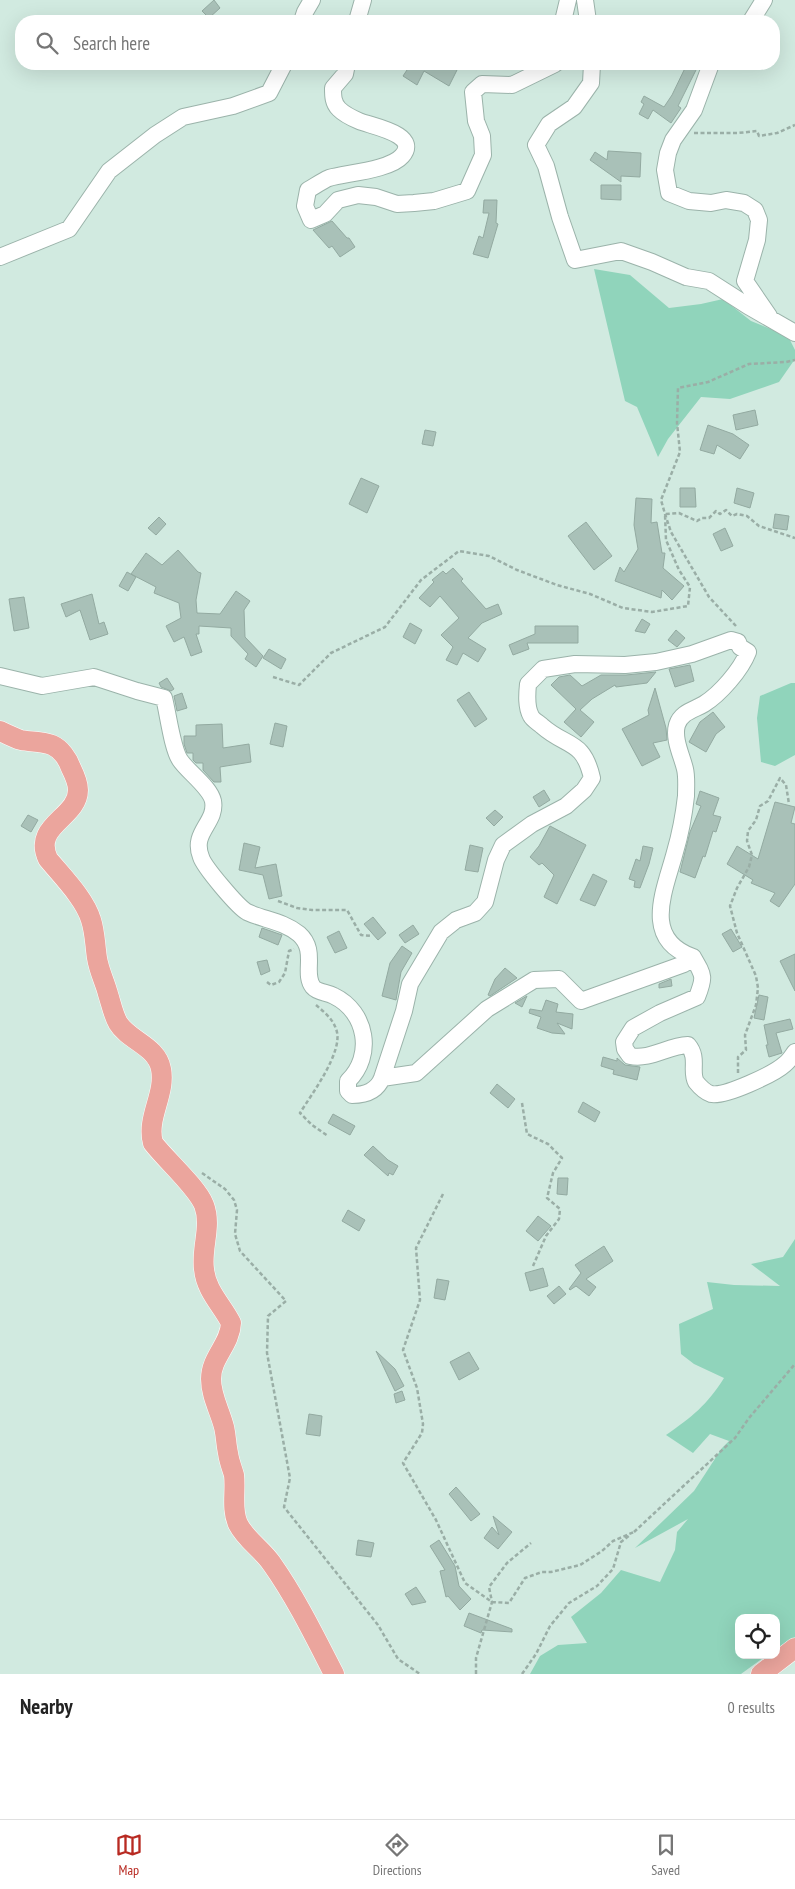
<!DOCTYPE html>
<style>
:root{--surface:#fff;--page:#f6f6f6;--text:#222;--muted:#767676;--line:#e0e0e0;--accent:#b82a22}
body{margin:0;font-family:"PT Sans Narrow",sans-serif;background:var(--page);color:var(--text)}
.controls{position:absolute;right:15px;bottom:15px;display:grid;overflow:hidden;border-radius:10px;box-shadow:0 5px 20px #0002}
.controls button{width:45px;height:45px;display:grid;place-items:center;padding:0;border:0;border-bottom:1px solid var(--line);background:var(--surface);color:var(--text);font:25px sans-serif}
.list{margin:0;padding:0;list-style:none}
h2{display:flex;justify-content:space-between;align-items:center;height:65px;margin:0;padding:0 20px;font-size:21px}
h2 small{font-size:16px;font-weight:400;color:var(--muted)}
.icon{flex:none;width:28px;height:28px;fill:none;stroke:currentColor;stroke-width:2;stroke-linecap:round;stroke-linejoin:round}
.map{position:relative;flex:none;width:795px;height:1674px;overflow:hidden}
.search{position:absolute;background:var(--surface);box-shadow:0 5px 20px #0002;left:15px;right:15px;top:15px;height:55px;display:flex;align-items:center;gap:12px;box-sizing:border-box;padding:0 18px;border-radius:20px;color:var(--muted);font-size:19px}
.sheet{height:145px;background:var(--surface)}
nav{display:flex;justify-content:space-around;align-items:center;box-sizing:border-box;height:70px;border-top:1px solid var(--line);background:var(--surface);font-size:14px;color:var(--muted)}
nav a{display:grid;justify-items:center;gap:2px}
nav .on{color:var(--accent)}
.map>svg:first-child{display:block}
.green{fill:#90d4bb}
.building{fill:#a9c1b8;stroke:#93aaa1}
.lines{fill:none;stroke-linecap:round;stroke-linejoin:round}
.minor-casing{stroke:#9bb3aa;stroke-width:18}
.major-casing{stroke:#fff;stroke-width:21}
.path{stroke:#9aaea6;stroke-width:2.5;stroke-dasharray:4 2.5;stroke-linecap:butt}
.minor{stroke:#fff;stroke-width:16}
.major{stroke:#eba59d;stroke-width:20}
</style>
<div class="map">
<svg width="795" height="1674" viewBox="0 0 795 1674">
<rect width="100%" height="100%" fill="#d1eae0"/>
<path class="green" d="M594 269 630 275 669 308 701 304 723 299 751 321 788 336 795 350V359L779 382 730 399 701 397 668 439 658 457 637 407 625 401Z
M791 683H795V755L775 766 761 762 757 718 760 696Z
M795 1239V1638L776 1649V1618H739V1655H767L741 1674H530L540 1656 558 1645 587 1643 571 1617 601 1593 621 1570 660 1582 675 1550 677 1532 688 1519 635 1548 694 1491 722 1448 729 1441 710 1434 693 1453 666 1435C692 1417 707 1405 724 1378L694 1364 681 1354 679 1324 713 1309 707 1282 734 1285 780 1286 751 1264 783 1257Z"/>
<path class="building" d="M214 0 220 8 209 18 202 11Z
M411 64H447L457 70 449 86 424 71 417 85 403 76Z
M687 64H699L678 106 681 108 671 123 653 110 648 119 639 114 644 104 641 102 644 96 664 107 672 95Z
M608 151 641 153 640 177 621 176V182L590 160 595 152 607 160Z
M601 185H621V200L601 199Z
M484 200H497L496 223 498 224 488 258 473 254 479 236 483 238 489 213H483Z
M332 221 347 238H349L355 247 340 257 332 246 329 248 313 230Z
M755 410 758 425 736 430 733 415Z
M708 425 733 434 749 445 740 459 717 445 714 454 700 450Z
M425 430 436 432 433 446 422 444Z
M361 478 379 486 367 513 349 504Z
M680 488H695L696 507H680Z
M737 488 754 493 750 508 734 503Z
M636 498 652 499 651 523 657 522 662 553H665L663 568 684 586 672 600 662 590 661 598 615 581 620 567 624 572 638 549 634 525Z
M775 514 789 516 787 530 773 528Z
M159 517 166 524 156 535 148 528Z
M586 522 612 556 594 570 568 536Z
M725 528 733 546 721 551 713 534Z
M178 550 198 572 201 573 196 600 197 613 220 614 236 591 250 601 244 610 245 637 263 656 256 667 245 659 248 654 231 636V628L199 626V634H196L202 652 191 656 184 637 174 642 166 626 181 618 179 603 154 593 156 587 131 574 146 553 162 565Z
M453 568 463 579 461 581 486 609 498 604 502 614 482 623 468 638 486 649 478 662 463 653 457 665 446 660 453 647 441 635 459 618 440 596 430 607 419 598 434 582 432 580 443 571 446 574Z
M127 572 136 577 128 591 119 586Z
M92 594 99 624 104 622 108 634 90 640 80 610 66 617 61 604Z
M24 597 29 628 14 631 9 599Z
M642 619 650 624 645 633 635 631Z
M410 623 422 630 415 644 403 637Z
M535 626H578V643H527L529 649 513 655 509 645 535 634Z
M676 630 685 638 677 647 668 640Z
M269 649 286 659 281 669 263 658Z
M690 665 694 681 675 687 669 669Z
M656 672 647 683 616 687 615 685 592 699 580 710 594 722 581 737 564 722 576 709 551 685 559 677 570 675 582 686 601 675H626Z
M167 678 174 689 171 691 161 687 159 683Z
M655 688 666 728 667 740 653 743 660 757 642 766 622 729 649 715 648 710Z
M469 692 487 719 475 727 457 700Z
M182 693 187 708 177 711 174 696Z
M713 712 725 727 716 734 706 752 689 742 700 722Z
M275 723 287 726 283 747 270 744Z
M222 724 223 748 249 744 251 762 220 767 221 782H214L203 770V763H196L193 760V753H187L184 744V736H196V725Z
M544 790 550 800 539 807 533 797Z
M700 791 719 798 713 815 721 817 716 832 713 831 705 857 703 856 695 878 680 872 690 832 701 806 696 804Z
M775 802 795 807 791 823 795 824V884L779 907 770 901 775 893 751 883 753 880 727 864 737 846 758 859Z
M495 810 503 817 494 826 486 818Z
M28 815 38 820 31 832 21 826Z
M550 826 586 845 557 904 544 897 554 875 542 863 539 865 530 857 539 846Z
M244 843 260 847 255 868 276 864 282 896 269 899 263 875 239 870Z
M470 845 483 848 478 872 465 870Z
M643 846 653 848 649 864 640 888 634 887 635 881 629 879 636 859 640 861Z
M593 874 607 881 595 906 580 900Z
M373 917 386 933 378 940 364 924Z
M413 925 419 934 405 943 399 935Z
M262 928 282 935 278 945 259 937Z
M731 929 742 947 733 952 722 934Z
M339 931 347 948 335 953 327 937Z
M402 946 412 953 401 972 396 1000 382 996 390 963Z
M795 954V991L780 961Z
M267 960 270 971 261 975 257 962Z
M505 968 517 978 490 996 488 995 495 979Z
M671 979 672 986 659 988V984Z
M759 995 768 997 764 1020 754 1018Z
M527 996 522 1007 515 1003Z
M546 1000 558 1004 556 1012 573 1014 572 1029 557 1023 565 1034 552 1033 537 1028 541 1017 529 1013 530 1009 542 1011Z
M790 1019 793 1029 776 1033 782 1053 769 1057 766 1045H768L764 1025Z
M603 1057 617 1061V1058L625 1065 640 1067 637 1080 613 1074 614 1070 601 1066Z
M497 1084 515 1099 508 1108 490 1093Z
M583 1102 600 1112 595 1122 578 1112Z
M333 1114 355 1126 350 1135 328 1123Z
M373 1146 388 1160 398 1166 393 1175 389 1173 388 1176 364 1155Z
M558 1178H568L567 1195 557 1194Z
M348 1210 365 1220 359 1231 342 1221Z
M538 1216 551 1226 538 1241 526 1231Z
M604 1246 613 1261 586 1279 596 1287 589 1296 576 1286 570 1290 569 1289 581 1273 575 1265Z
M543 1268 548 1286 530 1291 525 1273Z
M437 1279 449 1281 445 1300 434 1298Z
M559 1286 566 1294 554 1304 547 1296Z
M376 1351 395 1369 404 1386 395 1391Z
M469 1352 479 1369 459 1380 450 1362Z
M402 1391 405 1400 396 1403 394 1394Z
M309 1414 322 1416 320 1436 306 1434Z
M456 1487 480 1514 471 1521 449 1494Z
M493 1516 512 1532 498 1549 484 1538 492 1527 499 1535Z
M358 1540 374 1543 371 1557 356 1555Z
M439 1540 455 1566 459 1586 471 1599 460 1610 448 1596 446 1597 440 1571 445 1570 430 1546Z
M416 1587 426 1602 412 1605 405 1594Z
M469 1613 512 1629V1632L482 1630 481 1633 464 1626Z"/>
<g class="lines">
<defs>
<path id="minor" d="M585 0 588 21
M302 21 305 12 312 0
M357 21 363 0
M563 21 568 0
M751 21 764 0
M347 64 345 74 333 88C333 96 333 103 339 109 345 115 352 118 359 121 370 126 421 134 402 156 390 170 347 173 329 178 322 181 315 186 308 190L305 206 311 220 325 214 338 200 358 195 376 197 397 204 414 203 434 201 467 191 483 155 482 136 476 121 473 92 482 84 512 85 555 64
M592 64 591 83 574 107 549 124 536 145 546 166 560 217 575 260 621 251 652 262 686 277 709 281 748 306 795 333
M711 64 694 110 673 140 668 153 665 170 669 193 689 201 711 203 726 200 744 203 755 210 759 220 757 240 745 281 769 316
M0 257 69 229 109 171 155 135 183 117 233 106 269 93 284 64
M0 676 42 686 94 677 137 691 164 698C168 713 172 748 180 760 188 772 210 787 213 801 217 823 191 832 201 857 204 867 238 907 247 912 264 920 283 921 299 934 318 951 302 973 313 987 318 993 327 992 334 996 367 1012 374 1056 348 1081V1091L352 1095C366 1095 377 1091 382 1078L416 1073 487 1009 534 980 559 979 581 1001 684 964 693 957C704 976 705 977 697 997L660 1013 633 1028 624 1042 625 1049 630 1056C651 1060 667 1046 688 1045 699 1058 690 1071 696 1082 700 1087 705 1092 711 1094 725 1097 774 1074 785 1064 789 1061 792 1056 795 1052
M382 1078 404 1011 410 984 441 932 456 920 475 913 485 902 496 860 503 845 532 824 566 806 584 790 592 778C583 739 567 748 542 726 539 723 533 720 531 716 526 707 527 694 528 684L543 669 575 664 625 665 656 662 692 654 731 640 738 642 740 647 748 652C741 670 720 694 704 704 694 710 681 712 677 725 673 739 682 756 685 769 687 777 686 788 686 796 684 814 680 835 675 852 665 890 641 939 693 957"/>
<path id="major" d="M0 731C7 734 14 738 21 740 31 742 43 741 52 745 61 749 68 759 71 768 74 774 78 782 78 790 78 818 32 825 48 859 62 876 85 899 91 920 95 932 95 945 97 958 99 971 105 982 108 994 111 1003 113 1014 118 1023 129 1041 157 1046 161 1069 166 1094 146 1118 153 1143 166 1160 197 1187 204 1205 212 1226 201 1248 204 1269 206 1291 222 1305 231 1323 230 1345 211 1357 211 1379 211 1396 220 1411 224 1427 226 1435 226 1444 228 1453 229 1461 232 1468 234 1475 236 1491 231 1509 238 1524 246 1540 263 1550 272 1564 296 1598 315 1637 334 1674
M761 1674 795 1648"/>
</defs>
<use href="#minor" class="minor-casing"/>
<use href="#major" class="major-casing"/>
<path class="path" d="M694 133H738L757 131 759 136 777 133 795 125
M736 626 709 597 671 532 665 514 661 500 680 452 677 423 678 388 708 382 749 364 786 362 795 360
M273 677 299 685 331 653 385 627 421 580 459 551 489 556 517 570 557 585 590 594 623 608 652 612 688 606 690 587 679 570 666 540 665 514 679 513 697 521 702 518H709L716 511 720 514 726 510 732 516 737 514 747 516 759 526 795 538
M278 901 297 908 312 910H347L361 935 372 936
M267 982 271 985 279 982 285 973 289 951 294 949
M316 1005C324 1012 333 1019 336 1029 345 1050 311 1095 300 1113L312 1125 328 1136
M738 1073V1057L746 1050 745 1035 756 1005 758 988 756 976 737 933 730 906 737 888 749 867 752 855 747 841 748 831 756 820 760 806 768 801 780 778 786 785 789 804
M522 1103 527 1134 548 1144 562 1158 553 1173 547 1198 560 1209 559 1219 546 1236 533 1266
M202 1173 225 1189 234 1200 237 1210 235 1234 240 1251 286 1301 268 1316 267 1353 290 1478 284 1507 378 1625 398 1659 420 1674
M443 1194 416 1248 420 1300 403 1350 417 1388 423 1424 422 1433 403 1463 436 1520 465 1583 492 1602 509 1603 525 1578 542 1572H551L580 1565 602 1551 613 1541 634 1532
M634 1532 735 1438 749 1418 795 1364
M476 1674V1658L492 1602 489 1587 507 1563 531 1543
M522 1674 536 1654 550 1626 569 1603 597 1586 613 1569 621 1542 630 1535"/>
<use href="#minor" class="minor"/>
<use href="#major" class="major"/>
</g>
</svg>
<div class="controls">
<button><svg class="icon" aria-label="locate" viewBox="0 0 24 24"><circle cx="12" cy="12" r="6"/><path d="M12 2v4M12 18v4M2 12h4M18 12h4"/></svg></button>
</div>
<div class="search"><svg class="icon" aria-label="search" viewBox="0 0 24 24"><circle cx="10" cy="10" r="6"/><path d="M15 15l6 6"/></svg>Search here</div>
</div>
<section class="sheet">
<h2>Nearby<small>0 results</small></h2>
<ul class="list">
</ul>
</section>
<nav>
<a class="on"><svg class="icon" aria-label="map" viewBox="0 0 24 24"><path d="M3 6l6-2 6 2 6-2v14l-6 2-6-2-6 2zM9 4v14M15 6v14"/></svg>Map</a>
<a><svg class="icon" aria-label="directions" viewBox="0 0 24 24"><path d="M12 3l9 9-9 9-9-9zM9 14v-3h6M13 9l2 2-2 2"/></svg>Directions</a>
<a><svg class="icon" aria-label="saved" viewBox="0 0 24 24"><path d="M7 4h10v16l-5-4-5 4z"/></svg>Saved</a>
</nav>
